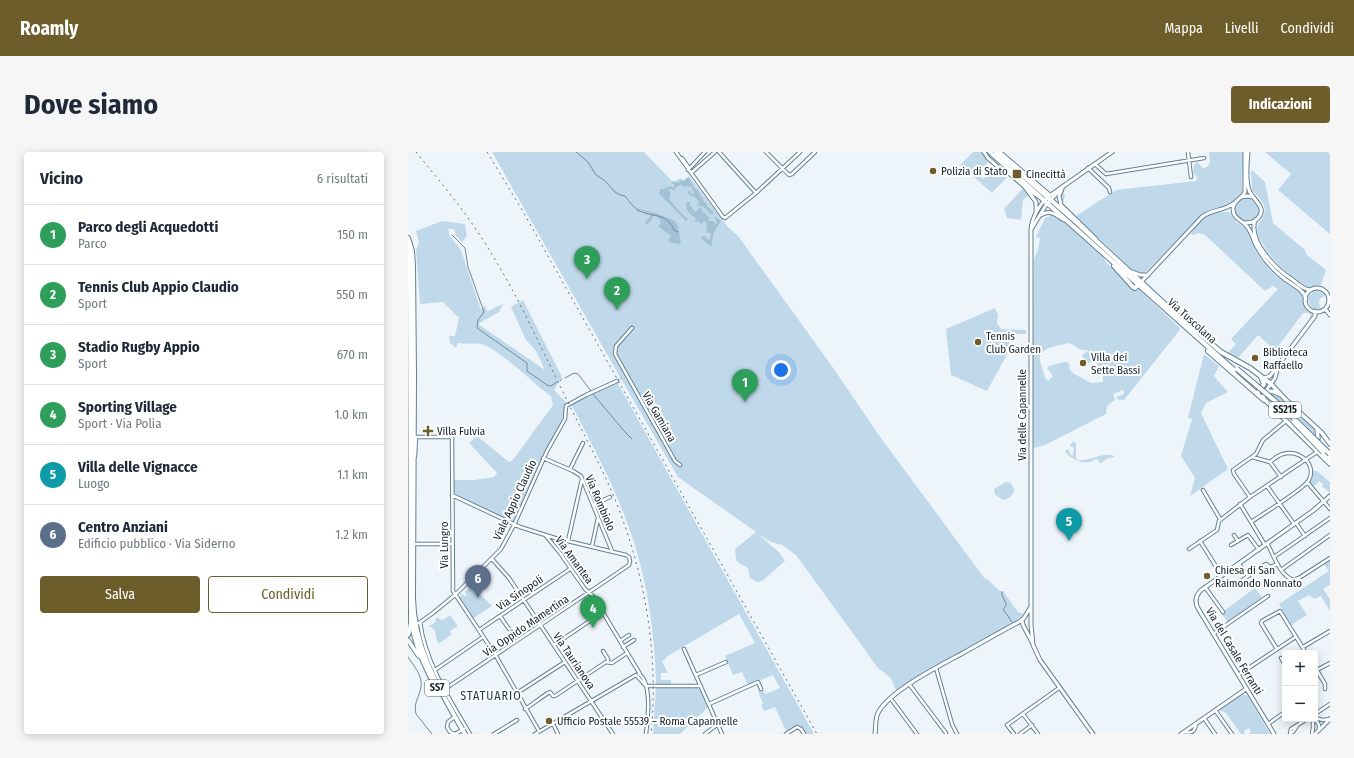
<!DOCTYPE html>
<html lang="it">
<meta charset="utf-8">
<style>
:root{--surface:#fff;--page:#f6f6f7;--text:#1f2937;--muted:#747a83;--line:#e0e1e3;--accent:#6d5d2a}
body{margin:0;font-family:"Fira Sans Condensed",sans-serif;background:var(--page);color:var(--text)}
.controls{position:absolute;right:12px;bottom:12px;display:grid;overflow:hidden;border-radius:4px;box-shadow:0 2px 10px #0003}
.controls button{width:36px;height:36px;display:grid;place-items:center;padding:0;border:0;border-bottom:1px solid var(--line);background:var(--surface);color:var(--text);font:20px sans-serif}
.you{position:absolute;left:373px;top:218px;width:14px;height:14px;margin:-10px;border:3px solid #fff;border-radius:50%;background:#1a73e8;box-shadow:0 0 0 6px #1a73e833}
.badge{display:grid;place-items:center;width:26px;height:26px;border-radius:50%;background:var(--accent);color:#fff;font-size:13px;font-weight:700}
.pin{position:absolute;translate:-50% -33px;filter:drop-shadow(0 1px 2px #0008)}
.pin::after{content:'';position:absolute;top:21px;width:14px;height:12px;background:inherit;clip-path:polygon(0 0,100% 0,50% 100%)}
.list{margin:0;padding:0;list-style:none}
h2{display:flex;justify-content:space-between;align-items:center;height:52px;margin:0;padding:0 16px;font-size:17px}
h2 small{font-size:13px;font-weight:400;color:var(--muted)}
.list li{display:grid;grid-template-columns:26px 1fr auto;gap:12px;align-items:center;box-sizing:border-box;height:60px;padding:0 16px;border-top:1px solid var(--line)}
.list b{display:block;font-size:15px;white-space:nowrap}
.list p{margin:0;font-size:13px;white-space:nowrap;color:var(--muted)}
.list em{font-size:13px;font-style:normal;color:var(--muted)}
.actions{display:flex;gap:8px;padding:12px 16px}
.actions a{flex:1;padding:9px 0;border:1px solid var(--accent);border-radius:4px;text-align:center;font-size:14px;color:var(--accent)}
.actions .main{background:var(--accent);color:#fff}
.map{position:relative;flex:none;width:922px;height:582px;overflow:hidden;border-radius:4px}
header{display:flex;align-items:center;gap:24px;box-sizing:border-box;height:56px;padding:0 20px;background:var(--accent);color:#fff}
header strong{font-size:19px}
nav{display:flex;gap:22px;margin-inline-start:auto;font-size:14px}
.intro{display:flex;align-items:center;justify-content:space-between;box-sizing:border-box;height:96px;padding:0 24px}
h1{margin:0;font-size:28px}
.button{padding:10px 18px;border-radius:4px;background:var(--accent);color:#fff;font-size:14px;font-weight:700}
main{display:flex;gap:24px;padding:0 24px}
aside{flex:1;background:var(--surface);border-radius:4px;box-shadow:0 2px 10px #0003}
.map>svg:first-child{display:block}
.green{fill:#c0d9ea;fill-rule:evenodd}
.forest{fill:#a3c1d4}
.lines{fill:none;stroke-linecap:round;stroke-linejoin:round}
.stream{stroke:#708898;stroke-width:1}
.minor-tunnel{stroke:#c2cbd0;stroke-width:2.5;stroke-dasharray:2.5 1;stroke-linecap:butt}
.minor-casing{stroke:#608094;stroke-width:4.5}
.tertiary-casing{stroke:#608094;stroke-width:5}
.secondary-casing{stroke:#608094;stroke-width:5.5}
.primary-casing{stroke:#608094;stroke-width:6}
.minor{stroke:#fff;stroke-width:2.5}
.tertiary{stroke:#fff;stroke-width:3}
.secondary{stroke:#fff;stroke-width:3.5}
.primary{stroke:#fff;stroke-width:4}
.rail{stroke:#646f76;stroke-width:1;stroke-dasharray:2 4;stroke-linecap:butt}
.primary-bridge-casing{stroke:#608094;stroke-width:6;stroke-linecap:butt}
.primary-bridge{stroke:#fff;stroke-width:4}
.poi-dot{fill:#6d5d2a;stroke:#fff;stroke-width:1.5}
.labels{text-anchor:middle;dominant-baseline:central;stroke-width:4;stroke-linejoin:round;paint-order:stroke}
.shield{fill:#fff;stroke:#5a6469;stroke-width:1}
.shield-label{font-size:10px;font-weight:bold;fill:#142129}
.poi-label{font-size:11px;fill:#142129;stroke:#fff;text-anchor:start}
.street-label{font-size:11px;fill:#142129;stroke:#fff}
.neighbourhood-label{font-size:12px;letter-spacing:1px;fill:#1c3b4d;stroke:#fff}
</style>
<header>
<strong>Roamly</strong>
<nav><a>Mappa</a><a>Livelli</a><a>Condividi</a></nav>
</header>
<div class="intro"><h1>Dove siamo</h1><a class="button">Indicazioni</a></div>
<main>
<aside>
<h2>Vicino<small>6 risultati</small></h2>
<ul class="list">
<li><span class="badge" style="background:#2e9e5b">1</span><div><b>Parco degli Acquedotti</b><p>Parco</p></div><em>150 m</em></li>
<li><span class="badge" style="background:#2e9e5b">2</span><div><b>Tennis Club Appio Claudio</b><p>Sport</p></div><em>550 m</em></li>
<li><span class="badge" style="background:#2e9e5b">3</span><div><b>Stadio Rugby Appio</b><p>Sport</p></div><em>670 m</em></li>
<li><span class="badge" style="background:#2e9e5b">4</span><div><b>Sporting Village</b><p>Sport · Via Polia</p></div><em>1.0 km</em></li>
<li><span class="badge" style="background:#0f9aa8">5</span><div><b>Villa delle Vignacce</b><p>Luogo</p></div><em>1.1 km</em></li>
<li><span class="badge" style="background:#5c6f8a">6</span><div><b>Centro Anziani</b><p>Edificio pubblico · Via Siderno</p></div><em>1.2 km</em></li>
</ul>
<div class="actions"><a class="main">Salva</a><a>Condividi</a></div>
</aside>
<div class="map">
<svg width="922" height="582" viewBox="0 0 922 582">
<rect width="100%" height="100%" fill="#eef5fa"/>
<path class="green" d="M84 0H236L264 29H267L273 26 275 29 281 24 320 75 330 84 426 217 470 282 577 427 578 426 592 439H595L610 460 616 462 604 472 501 530 488 539 483 526 470 516 388 403 374 393 363 390 350 382 372 401 377 409 354 429 349 430 342 426C340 409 337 418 328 408L327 397 348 380 270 325 212 225Z
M565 0H574L577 6 581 9 570 21 575 27 587 15 592 21 601 23 584 41 552 13Z
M801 0H835L834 40 819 55 805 57 792 64 737 121 734 122 726 119 655 53C649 43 655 37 663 31 659 35 653 39 657 44L655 51 668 64 708 38 788 29 789 25 785 21 786 13 789 10 795 16 799 15 802 11Z
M857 0H922V82L870 38 883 22Z
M844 18 857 30 865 71 897 98 899 103 918 118 913 133 901 135 898 134C881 122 865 111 855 92 852 88 849 83 849 78 849 72 851 71 854 67 862 53 851 47 844 38L843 20Z
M615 36 621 43 615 48 613 68 599 66 596 57Z
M827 58a12 12 0 1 1 24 0a12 12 0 1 1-24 0Z
M816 60H821L828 70 836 75 839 77 849 101 861 117 868 124 894 142 897 157 905 163 903 167 902 166V162L900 161H895L869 196V200L850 183 830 206 820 201 828 192 823 187 870 137 865 134 857 139 797 83 791 81 784 83 783 82C789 69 801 61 816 60Z
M642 61C659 72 690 93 698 110L726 137 730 136 772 176 771 179 716 248H711L708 245 716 242 715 238 705 242 707 248 699 254 698 262 637 293 626 296 624 294 626 107 630 98 632 86 628 85 637 66 641 65ZM660 191C670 193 667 199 681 198L674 203 677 211H680L685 209 688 210 695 224V230L683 231C678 228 663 221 662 218 661 215 662 213 661 211L657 210 641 214 639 216 645 224 640 229C636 225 636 221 634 215 625 195 647 195 660 191Z
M34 69 57 72 59 84 54 90 48 84 46 77H40L42 84 53 98 73 158 77 153 78 157 80 159 95 152 91 160 70 172 137 218 128 199 118 188 103 155 115 148 154 225 146 238 159 251 157 253 156 263 106 371 46 342V328H67L86 325 89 321 61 291 69 284 101 310 104 309 145 253 143 244C125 232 90 195 72 192 65 191 57 192 50 191L48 196 42 191 41 184H47L51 166 35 150 12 152 8 98 11 90 8 79Z
M907 139 914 140 918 144C910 145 910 151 913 157H905L901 151V144Z
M587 156 590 163 589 171 593 177 618 178V182H601V199L579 239 543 223 538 177Z
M796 202 811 214 806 224 820 240 798 251 793 261 820 317 782 344 787 326 773 304 784 267 780 266Z
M209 230 406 582H398L392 573 386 574 378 579 367 555 356 559 353 553 355 552 350 539 355 537 357 542 372 536 365 523 340 533 334 520 325 523 317 504 347 491 331 462 258 505V507L254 509 260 521H253V528H263V532H248C247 480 239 425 221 376 206 333 184 293 163 252L179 242Z
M862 240 868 242 907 277 909 280V285L891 267 884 262 859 241Z
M665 289 668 291V306L670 308C681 310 699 298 707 305L698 307 694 311H692L690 308 688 307C678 315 665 308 657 300V299L660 297 663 303H665L666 296 662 294Z
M903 319H909L922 330V341L914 334 915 332 911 329 905 336 900 330 903 327Z
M598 330C604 330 606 335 606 340L601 346 596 348 587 343 586 337Z
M922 408V433L915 437 922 447V459L913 444 907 447 901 443 890 449 899 463 883 473 871 452 921 419 916 412Z
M64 434 84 454 64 467 52 446 53 441 57 444 59 443 57 440Z
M847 436 854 445 820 470 813 461Z
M42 463 50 474 42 479 44 482 30 492 26 477 21 474 28 470 27 467 30 465 32 468 34 467 35 468Z
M248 535 292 536 300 555 272 582H245Z
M834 542 838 543 840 544 862 582H840L843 580 841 576 836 579 837 582H833L818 561 811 558Z"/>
<path class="forest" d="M281 25 286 36 290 38C290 43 296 45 296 51L298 50 299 54 305 60 306 62H302C298 57 296 53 289 54V52L292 51 287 45 283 44 280 41V40L282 38V41L287 42 283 35 280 34 278 36V33L276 35 272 32 271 34 267 36V39L262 37 260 38 263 41 261 47 273 61 280 67 278 69C269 60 260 50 251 42L252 37H255L262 34 265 36 267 32H264L265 29 268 31 274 28 275 29Z
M279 50H282V53L287 60 293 55 295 60 301 65 300 69H306L307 72 309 71 306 64 313 69 306 80 303 95 293 86 294 84H296L300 88 302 87 303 81H299L298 79 299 72 297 69 295 70 294 73 290 69 287 70 288 66C282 63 276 57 279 50Z
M231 57 248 61 267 69 270 75 273 91 270 92 261 90 260 89 263 84 250 74 253 71 250 65 245 64 243 69 238 73 237 70 242 65V62L232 58 229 61V59Z"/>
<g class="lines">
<path class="stream" d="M168 0 180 10 188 23 196 28 207 40 212 43 217 44C222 50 226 57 234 60 247 65 260 62 266 78L270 80
M44 83 57 96 60 115 76 160 70 168 69 176 119 211V219L139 233 143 234 149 230
M157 226 166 221 170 222 183 239
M152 229 154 227
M185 242 217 280 224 287
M594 440C593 446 599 449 598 454
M597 455 595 457 604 470
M0 505C5 513 15 524 13 534 12 545 5 550 8 562L24 582"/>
<path class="minor-tunnel" d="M209 229 215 225"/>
<defs>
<path id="minor" d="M268 0 315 65 317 66 348 41 392 0
M311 0 348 41
M358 0 381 23 384 22 407 0
M592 0 642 43
M780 0 783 25
M274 6 281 16
M687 12 698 22
M680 16 701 36 702 40
M280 18 297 0
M283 21 307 0
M698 22 796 6
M620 38 631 45
M224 176 208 194 207 202 267 309 272 313
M5 285H44L45 439 88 504 131 579
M7 304 8 285
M844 305 862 310
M135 306 165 319 173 324 204 399
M862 310 873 325
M162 317 175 291
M899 330 922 357
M859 334 886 372
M795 338 812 367
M842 345 826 322 825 318 848 302 855 288 878 269
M832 352 857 393
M185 353 202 345
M843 370C855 362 896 337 901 328 909 311 890 297 875 302 870 303 866 307 862 310
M888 371 897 384
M826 383 830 389
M138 384 152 401 177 437 185 444 232 522
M160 389 174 327
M792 389 814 424
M859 391C866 404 871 422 885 428L891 426 922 406
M8 392H45
M823 393 840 383 851 398
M184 394 190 366
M781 397 809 378 811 369 842 345 909 300
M866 405 922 366
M84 407 101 426 205 582
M831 412 840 424
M873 418 922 383
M826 434 856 413 858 412 862 415 870 412
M797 435 815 460
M92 464 101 477
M12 470C17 510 42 548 62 582
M7 471H11L25 461 47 443 93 397 106 373 139 299 157 267 158 254 178 243 209 229
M71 478 162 417
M805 482 860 444
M212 489 221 483
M146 493 195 460
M215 495 226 488
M895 495 922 479
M276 497 314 582
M869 497 853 471 854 469 872 459 898 501
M195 499 200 507V510
M873 506 877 513
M907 515 917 532V537
M528 516 544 572 549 582
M27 518 75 485
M907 519 922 511
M231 522C244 530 240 568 238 582
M228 523 238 534
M288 523 318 510
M830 523 886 486
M501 532 538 581
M238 534H293
M37 537 208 422 221 413 222 409 221 405 218 403 147 386 112 375 44 343
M109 541 157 510
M483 547 509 582
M301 552 350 530 353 537
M117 557C125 552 132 546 140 541L142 540 145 544H147L198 510 204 511 219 501
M807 558 824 582
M615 562 630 582
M907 562 922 552
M45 566 40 570 39 575 42 580 47 582
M796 566 807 582
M907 566 915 568 922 567
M907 566 911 573V577
M145 572 150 582
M860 572 877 560
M889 574 885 580 882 581 883 577 899 567
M777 580C784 582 787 579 788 572
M47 582 56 577
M86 582 109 568
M127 582 228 523
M297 582 310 572
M378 582 389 575 393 577 396 582
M606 582 599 573 651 536
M612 582 624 573
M904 582 905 576V567"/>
<path id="tertiary" d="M576 0 580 6 591 16 601 21 617 35 628 50V60
M837 0V40C834 47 825 48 825 57 825 68 836 68 840 76 844 81 845 87 848 93 855 107 866 119 878 128 885 133 896 138 898 147
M655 34 651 44 653 53 688 87
M833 45 839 44 845 45
M633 63C642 57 648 63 656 68
M847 68C840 90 868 117 885 128 890 132 896 138 903 138
M836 71C841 71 844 71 848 68 862 56 844 48 841 38 838 29 839 10 840 0
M624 76 638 53 653 37
M724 120 732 123H740
M733 130 794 65C804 57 817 59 826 51
M897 148a12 12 0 1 1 24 0a12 12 0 1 1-24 0Z
M917 157 922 163
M856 226 862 224 907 164V159
M857 240 867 226 870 214
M614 468 615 473 624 490
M467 582C468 575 467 567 470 561 481 539 533 513 555 501 573 491 592 480 611 470L616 466 622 456
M685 582 632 508 625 493 623 473V77C624 66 631 53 640 45L704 0
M773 582 838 537
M866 582 791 458C787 452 787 445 792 439L906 358 922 344
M907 582 922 567"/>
<path id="secondary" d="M863 232 878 248 914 281 922 292
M873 243C867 240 864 238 857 240L855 246 922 312
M909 277 910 286
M0 483 1 481 3 469
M0 488 10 503 14 506"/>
<path id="primary" d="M582 0 827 219
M588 0 668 70 785 178
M0 86 4 99 5 114 6 222 5 446C6 498 32 538 57 582
M0 94 2 106V121L3 466C6 493 18 516 30 540
M706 114 725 135 727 136 731 132
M785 176 813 200 842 216 863 232
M800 199 856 248
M851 239 856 232 853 225
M915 300 922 307"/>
</defs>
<use href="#minor" class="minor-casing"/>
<use href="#tertiary" class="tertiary-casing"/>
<use href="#secondary" class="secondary-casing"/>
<use href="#primary" class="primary-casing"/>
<use href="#minor" class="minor"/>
<use href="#tertiary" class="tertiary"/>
<use href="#secondary" class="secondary"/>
<use href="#primary" class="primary"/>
<path class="rail" d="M8 0C34 32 62 65 83 101 110 144 131 192 154 238 171 274 191 309 206 345 237 421 251 501 243 582
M79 0 113 56 409 582"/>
<defs>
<path id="primary-bridge" d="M829 217 873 254 922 302
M886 270 915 300"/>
</defs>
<use href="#primary-bridge" class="primary-bridge-casing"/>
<use href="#primary-bridge" class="primary-bridge"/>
</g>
<g class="poi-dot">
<circle cx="525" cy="19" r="4"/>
<rect x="604" y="17" width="10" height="10" rx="2"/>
<circle cx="570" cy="190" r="4"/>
<circle cx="847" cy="206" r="4"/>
<circle cx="675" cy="211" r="4"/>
<path d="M18 273h4v4h4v4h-4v4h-4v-4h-4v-4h4z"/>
<circle cx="799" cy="424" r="4"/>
<circle cx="141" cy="569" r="4"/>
</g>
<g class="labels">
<g class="shield">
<rect x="861" y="250" width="32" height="16" rx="3"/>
<rect x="17" y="528" width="24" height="16" rx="3"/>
</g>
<g class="shield-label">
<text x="877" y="258">SS215</text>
<text x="29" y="536">SS7</text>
</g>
<g class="poi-label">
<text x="533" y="19">Polizia di Stato</text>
<text x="618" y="22">Cinecittà</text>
<text x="578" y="184">Tennis<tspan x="578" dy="13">Club Garden</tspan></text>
<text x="855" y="200">Biblioteca<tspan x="855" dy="13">Raffaello</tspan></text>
<text x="683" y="205">Villa dei<tspan x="683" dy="13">Sette Bassi</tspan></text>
<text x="29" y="279">Villa Fulvia</text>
<text x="807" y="418">Chiesa di San<tspan x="807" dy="13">Raimondo Nonnato</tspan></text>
<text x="149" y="569">Ufficio Postale 55539 – Roma Capannelle</text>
</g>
<g class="street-label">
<text transform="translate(784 169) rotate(42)">Via Tuscolana</text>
<text transform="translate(614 263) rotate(-90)">Via delle Capannelle</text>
<text transform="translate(251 265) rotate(60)">Via Gamiana</text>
<text transform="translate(107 348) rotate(-65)">Viale Appio Claudio</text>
<text transform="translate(192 351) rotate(67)">Via Rombiolo</text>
<text transform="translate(36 393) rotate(-90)">Via Lungro</text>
<text transform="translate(166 408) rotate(54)">Via Amantea</text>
<text transform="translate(112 441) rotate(-34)">Via Sinopoli</text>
<text transform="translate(118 474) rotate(-34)">Via Oppido Mamertina</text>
<text transform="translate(826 499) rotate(59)">Via del Casale Ferranti</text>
<text transform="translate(166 509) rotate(56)">Via Taurianova</text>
</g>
<g class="neighbourhood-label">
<text x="83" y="544">STATUARIO</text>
</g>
</g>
</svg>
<div class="controls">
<button>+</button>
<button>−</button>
</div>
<div class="you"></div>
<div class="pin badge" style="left:337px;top:250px;background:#2e9e5b">1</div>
<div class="pin badge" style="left:209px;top:158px;background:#2e9e5b">2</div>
<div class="pin badge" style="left:179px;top:127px;background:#2e9e5b">3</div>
<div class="pin badge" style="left:185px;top:476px;background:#2e9e5b">4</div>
<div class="pin badge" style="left:661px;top:389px;background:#0f9aa8">5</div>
<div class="pin badge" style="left:70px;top:446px;background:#5c6f8a">6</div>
</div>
</main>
